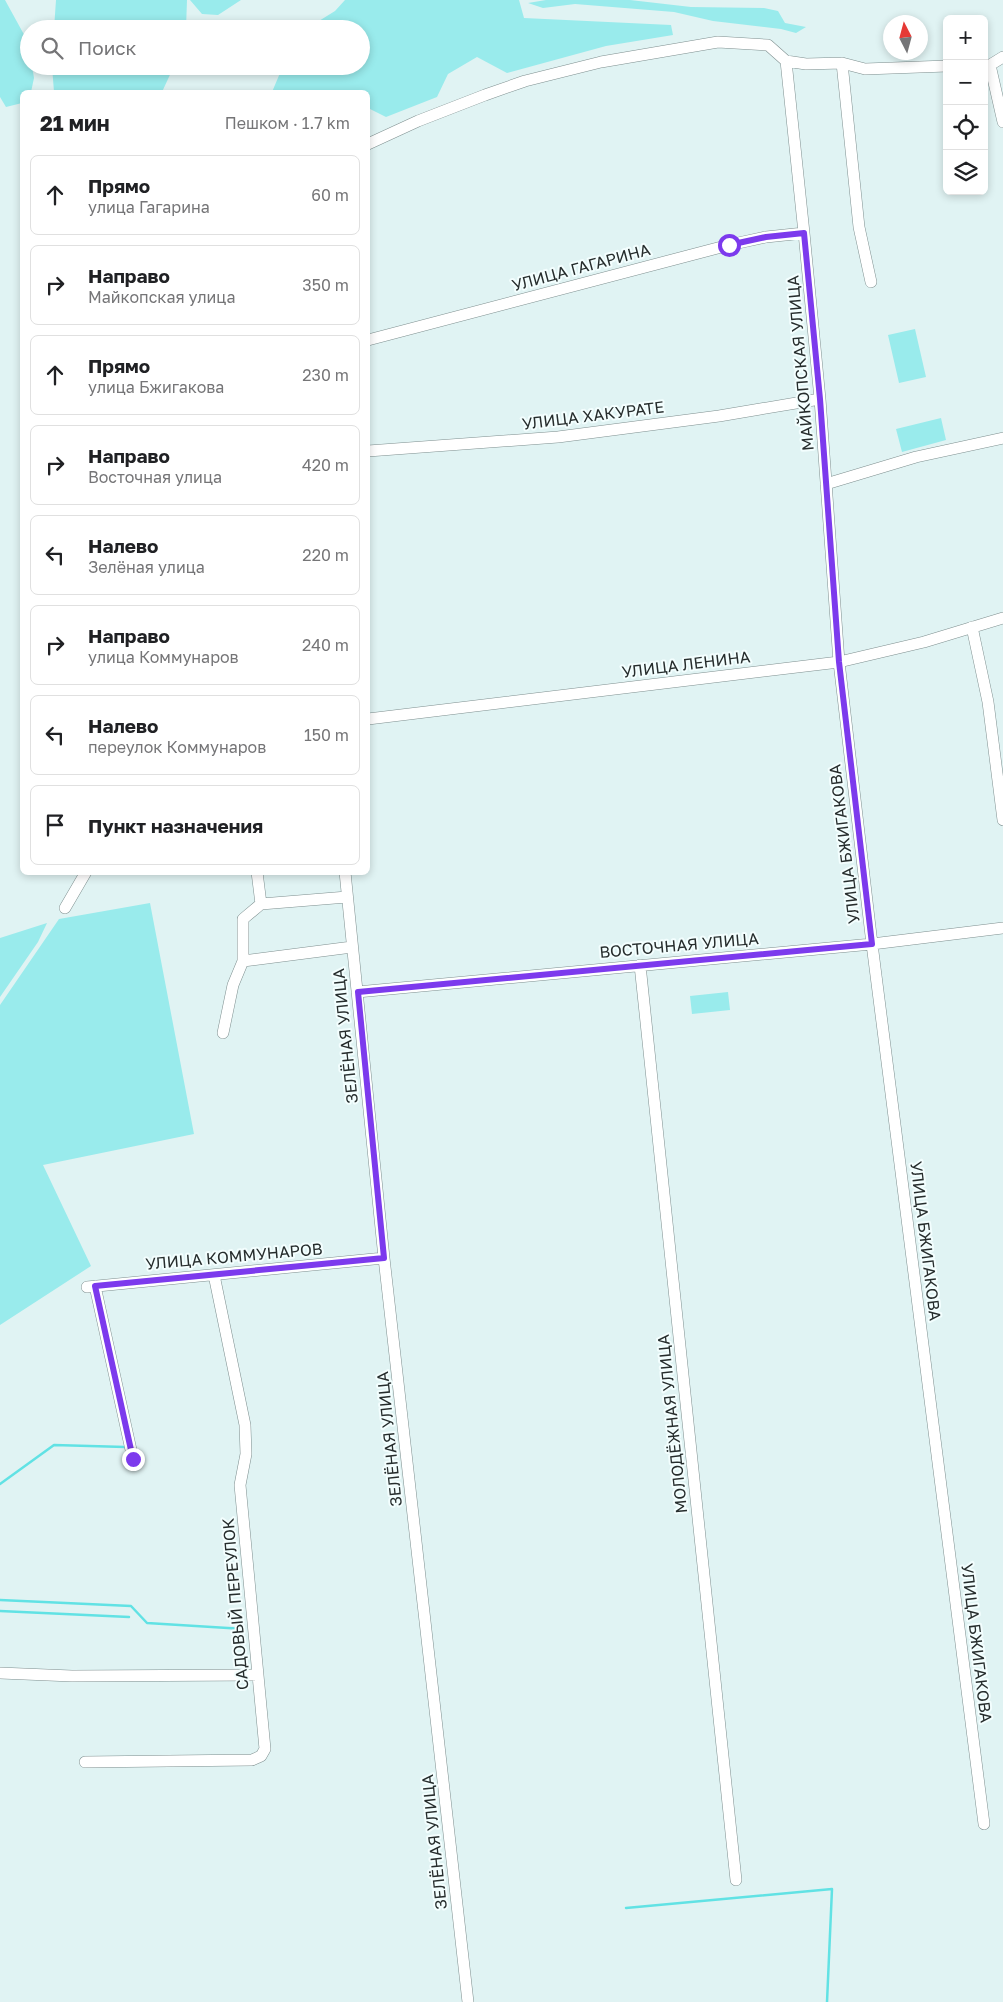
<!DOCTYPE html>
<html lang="ru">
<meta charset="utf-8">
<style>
:root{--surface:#fff;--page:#f2f2f2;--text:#202124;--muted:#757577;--line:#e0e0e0}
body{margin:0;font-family:"Golos Text",sans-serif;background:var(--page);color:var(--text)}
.controls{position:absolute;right:15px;top:15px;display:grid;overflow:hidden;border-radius:8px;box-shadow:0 2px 8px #0003}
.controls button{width:45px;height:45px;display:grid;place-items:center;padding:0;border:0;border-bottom:1px solid var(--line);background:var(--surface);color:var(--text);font:25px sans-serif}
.compass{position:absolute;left:883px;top:15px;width:45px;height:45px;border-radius:50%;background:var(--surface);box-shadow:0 2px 8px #0003;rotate:354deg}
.stop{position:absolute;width:15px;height:15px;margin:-11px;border:4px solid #7c3aed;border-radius:50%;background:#fff}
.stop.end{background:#7c3aed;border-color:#fff;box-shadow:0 1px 5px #0008}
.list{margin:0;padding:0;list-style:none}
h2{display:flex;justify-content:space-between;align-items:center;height:65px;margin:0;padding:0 20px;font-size:21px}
h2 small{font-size:16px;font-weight:400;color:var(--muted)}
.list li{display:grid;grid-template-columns:32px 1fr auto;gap:15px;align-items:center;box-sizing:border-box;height:80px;margin:0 10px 10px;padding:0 10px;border:1px solid var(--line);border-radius:8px}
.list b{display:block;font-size:19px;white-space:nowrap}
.list p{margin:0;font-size:16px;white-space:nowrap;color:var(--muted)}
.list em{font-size:16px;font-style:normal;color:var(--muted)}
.icon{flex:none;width:28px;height:28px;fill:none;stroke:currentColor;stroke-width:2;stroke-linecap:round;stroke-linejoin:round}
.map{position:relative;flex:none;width:1003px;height:2002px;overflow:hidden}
.search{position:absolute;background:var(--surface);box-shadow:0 2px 8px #0003;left:20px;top:20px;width:350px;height:55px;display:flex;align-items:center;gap:12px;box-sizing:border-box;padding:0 18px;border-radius:28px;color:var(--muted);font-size:19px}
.panel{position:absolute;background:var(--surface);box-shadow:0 2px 8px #0003;left:20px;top:90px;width:350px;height:785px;border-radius:8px}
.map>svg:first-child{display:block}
.green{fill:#99ebec}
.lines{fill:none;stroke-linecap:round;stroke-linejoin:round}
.stream{stroke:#61e2e4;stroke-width:2.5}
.minor-casing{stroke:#7e8f8f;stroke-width:12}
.minor{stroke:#fff;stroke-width:11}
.route{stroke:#7c3aed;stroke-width:6}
.labels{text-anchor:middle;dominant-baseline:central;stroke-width:4;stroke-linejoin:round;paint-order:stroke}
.street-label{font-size:16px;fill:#262d2d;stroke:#f3fefe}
</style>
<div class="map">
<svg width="1003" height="2002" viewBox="0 0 1003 2002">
<rect width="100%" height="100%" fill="#e0f3f3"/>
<path class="green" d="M0 0H5L27 40 29 66H32L34 78 31 92H22V103L6 107 0 97Z
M56 0H187L186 29H54Z
M190 0H241L218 15 202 14Z
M345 0H519L524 18 671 25 673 35 606 46 507 73 477 57 448 74 437 97 386 117 368 108V92H272L283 66H361V29H306L335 11Z
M546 0H630L691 7 764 8 778 11 785 23 806 27 796 33 781 29 713 21 674 12 575 4 543 8 528 3Z
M52 66H174L162 92H54Z
M915 329 926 377 899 383 888 335Z
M941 418 946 440 902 452 896 429Z
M150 903 194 1134 43 1165 91 1266 0 1325V1005L59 919Z
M47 923 38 942 0 997V938Z
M728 992 730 1010 692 1014 690 996Z"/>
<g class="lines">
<path class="stream" d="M0 1484 54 1445 125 1447
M0 1600 131 1606 147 1623 244 1629
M0 1611 129 1617
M626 1908 832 1889 827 2002"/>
<defs>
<path id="minor" d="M786 61 804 233 820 399 839 662 872 944 984 1824
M786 61 806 64 842 63 865 69 947 66
M842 63 859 227 871 282
M984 65H990L1003 57
M990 65 1003 122
M368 144 418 121 485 95 525 81 601 62 718 42 768 45 786 61
M368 340 729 245 766 237 804 233
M368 451 558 437 719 416 820 399
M826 484 916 457 1003 438
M972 627 988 702 1003 820
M368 719 839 662 924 642 1003 618
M257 872 261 904 347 897
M345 872 384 1258 468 2002
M65 908 86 872
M243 961V919L261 904
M640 965 736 1880
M357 992 872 944 1003 928
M223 1033 233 985 243 961 352 947
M95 1286 133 1459
M87 1287 384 1258
M0 1673 72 1676 257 1675
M85 1762 252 1760 261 1756 265 1749 240 1485 246 1454 245 1425 214 1275"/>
</defs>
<use href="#minor" class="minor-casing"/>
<use href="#minor" class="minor"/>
</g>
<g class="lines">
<path class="route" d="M133 1459 95 1286 384 1258 358 992 872 944 839 662 820 399 804 233 766 237 729 245"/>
</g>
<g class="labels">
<g class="street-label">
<text transform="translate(581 267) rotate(-15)">УЛИЦА ГАГАРИНА</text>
<text transform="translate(800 363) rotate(-95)">МАЙКОПСКАЯ УЛИЦА</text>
<text transform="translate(593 415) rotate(-7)">УЛИЦА ХАКУРАТЕ</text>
<text transform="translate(686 664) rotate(-7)">УЛИЦА ЛЕНИНА</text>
<text transform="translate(844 844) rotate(-97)">УЛИЦА БЖИГАКОВА</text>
<text transform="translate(679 945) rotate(-5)">ВОСТОЧНАЯ УЛИЦА</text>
<text transform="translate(345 1036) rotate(-96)">ЗЕЛЁНАЯ УЛИЦА</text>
<text transform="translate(926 1241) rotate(83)">УЛИЦА БЖИГАКОВА</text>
<text transform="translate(234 1256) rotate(-5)">УЛИЦА КОММУНАРОВ</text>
<text transform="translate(672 1424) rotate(-96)">МОЛОДЁЖНАЯ УЛИЦА</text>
<text transform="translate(389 1439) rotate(-96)">ЗЕЛЁНАЯ УЛИЦА</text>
<text transform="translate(235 1604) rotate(-95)">САДОВЫЙ ПЕРЕУЛОК</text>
<text transform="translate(977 1643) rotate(83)">УЛИЦА БЖИГАКОВА</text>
<text transform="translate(434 1842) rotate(-96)">ЗЕЛЁНАЯ УЛИЦА</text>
</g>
</g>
</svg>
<div class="controls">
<button>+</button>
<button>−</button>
<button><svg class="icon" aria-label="locate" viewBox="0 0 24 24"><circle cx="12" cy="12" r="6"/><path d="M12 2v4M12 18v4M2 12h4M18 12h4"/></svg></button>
<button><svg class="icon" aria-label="layers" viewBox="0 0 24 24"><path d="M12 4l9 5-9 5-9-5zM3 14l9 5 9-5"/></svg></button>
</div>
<svg class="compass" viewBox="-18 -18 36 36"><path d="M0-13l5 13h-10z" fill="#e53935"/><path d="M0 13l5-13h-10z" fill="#757577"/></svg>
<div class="stop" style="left:729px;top:245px"></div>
<div class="stop end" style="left:133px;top:1459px"></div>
<div class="search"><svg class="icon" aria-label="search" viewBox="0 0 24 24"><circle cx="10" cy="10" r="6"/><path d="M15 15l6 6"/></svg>Поиск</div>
<section class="panel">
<h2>21 мин<small>Пешком · 1.7 km</small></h2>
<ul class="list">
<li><svg class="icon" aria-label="ahead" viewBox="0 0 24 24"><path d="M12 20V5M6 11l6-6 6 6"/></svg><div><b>Прямо</b><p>улица Гагарина</p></div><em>60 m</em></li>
<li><svg class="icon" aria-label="right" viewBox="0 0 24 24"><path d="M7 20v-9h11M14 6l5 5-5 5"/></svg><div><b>Направо</b><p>Майкопская улица</p></div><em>350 m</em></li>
<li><svg class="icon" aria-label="ahead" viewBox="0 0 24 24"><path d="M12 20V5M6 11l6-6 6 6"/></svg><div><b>Прямо</b><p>улица Бжигакова</p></div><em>230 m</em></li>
<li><svg class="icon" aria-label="right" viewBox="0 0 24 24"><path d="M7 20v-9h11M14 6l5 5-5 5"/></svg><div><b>Направо</b><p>Восточная улица</p></div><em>420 m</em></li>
<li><svg class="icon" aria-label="left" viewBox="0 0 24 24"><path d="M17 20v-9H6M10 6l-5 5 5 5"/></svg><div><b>Налево</b><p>Зелёная улица</p></div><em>220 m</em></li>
<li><svg class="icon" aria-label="right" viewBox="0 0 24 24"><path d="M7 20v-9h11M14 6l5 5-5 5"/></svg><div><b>Направо</b><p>улица Коммунаров</p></div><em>240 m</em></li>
<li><svg class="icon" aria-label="left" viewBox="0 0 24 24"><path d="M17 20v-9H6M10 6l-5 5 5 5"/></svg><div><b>Налево</b><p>переулок Коммунаров</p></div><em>150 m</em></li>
<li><svg class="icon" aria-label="arrive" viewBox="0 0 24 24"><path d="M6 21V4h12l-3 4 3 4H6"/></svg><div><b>Пункт назначения</b></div></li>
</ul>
</section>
</div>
